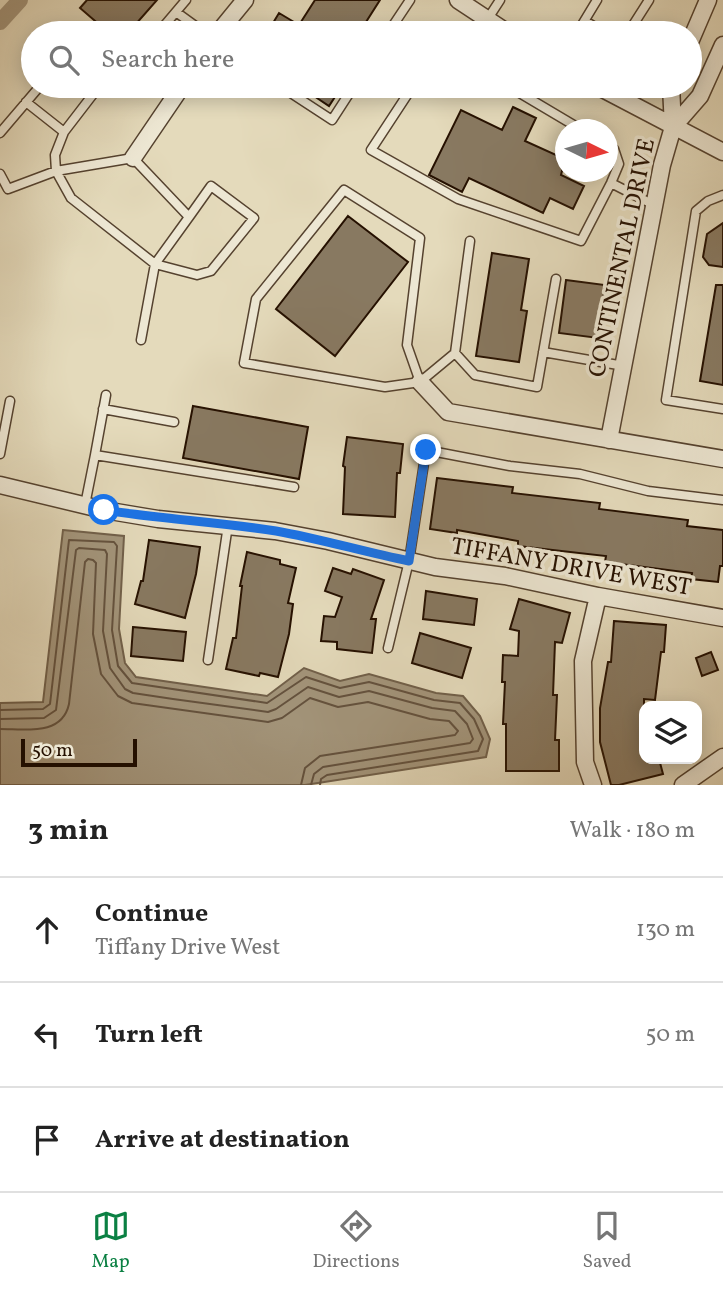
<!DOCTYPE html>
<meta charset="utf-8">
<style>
:root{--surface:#fff;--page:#f2f2f2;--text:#222;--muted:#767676;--line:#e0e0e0;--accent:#0b8043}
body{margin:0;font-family:Vollkorn,serif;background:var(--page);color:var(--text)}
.controls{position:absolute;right:21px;bottom:21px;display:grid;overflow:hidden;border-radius:14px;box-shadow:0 4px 18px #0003}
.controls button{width:63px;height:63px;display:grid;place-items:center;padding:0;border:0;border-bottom:2px solid var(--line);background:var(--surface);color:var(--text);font:35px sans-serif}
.compass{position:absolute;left:555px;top:119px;width:63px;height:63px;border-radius:50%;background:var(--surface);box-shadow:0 4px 18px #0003;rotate:95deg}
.scale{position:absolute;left:21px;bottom:18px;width:116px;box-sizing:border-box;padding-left:7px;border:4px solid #251000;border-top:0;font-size:19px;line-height:24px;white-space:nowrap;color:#251000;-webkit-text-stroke:5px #ede7d3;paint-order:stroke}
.stop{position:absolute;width:21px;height:21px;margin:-16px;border:5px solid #1a73e8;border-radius:50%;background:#fff}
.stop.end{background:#1a73e8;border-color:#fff;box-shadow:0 2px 7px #0008}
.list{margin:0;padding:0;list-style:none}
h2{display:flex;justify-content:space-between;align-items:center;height:91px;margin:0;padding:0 28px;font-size:30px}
h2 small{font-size:23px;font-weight:400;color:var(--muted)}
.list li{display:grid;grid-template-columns:46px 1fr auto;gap:21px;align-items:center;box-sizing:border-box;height:105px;padding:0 28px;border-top:2px solid var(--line)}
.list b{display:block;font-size:26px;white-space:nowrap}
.list p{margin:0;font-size:23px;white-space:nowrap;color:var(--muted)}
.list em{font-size:23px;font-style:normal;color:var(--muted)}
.icon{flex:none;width:38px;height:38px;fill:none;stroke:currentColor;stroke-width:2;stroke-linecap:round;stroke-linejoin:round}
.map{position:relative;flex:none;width:723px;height:785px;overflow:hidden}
.search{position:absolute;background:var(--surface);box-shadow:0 4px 18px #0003;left:21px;right:21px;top:21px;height:77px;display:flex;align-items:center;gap:18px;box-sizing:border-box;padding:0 24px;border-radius:38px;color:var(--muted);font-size:26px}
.sheet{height:406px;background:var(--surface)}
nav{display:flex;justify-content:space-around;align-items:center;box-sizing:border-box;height:98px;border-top:2px solid var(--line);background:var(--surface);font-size:19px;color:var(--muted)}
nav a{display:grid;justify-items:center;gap:4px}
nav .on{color:var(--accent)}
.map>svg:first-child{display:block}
.water{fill:#a3957b;stroke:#71604a;stroke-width:2}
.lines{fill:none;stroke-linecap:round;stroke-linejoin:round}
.shore{stroke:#64523e;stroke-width:2}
.canal{stroke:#a3957b;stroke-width:16}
.building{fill:#887961;stroke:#251000;stroke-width:2}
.service-casing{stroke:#55422f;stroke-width:11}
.minor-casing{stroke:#55422f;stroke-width:19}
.service{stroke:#ede7d3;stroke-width:8}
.minor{stroke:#ede7d3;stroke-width:16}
.route{stroke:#1a73e8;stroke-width:9}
.labels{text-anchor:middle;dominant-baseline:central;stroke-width:7;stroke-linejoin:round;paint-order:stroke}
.street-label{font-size:24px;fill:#251000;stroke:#ede7d3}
</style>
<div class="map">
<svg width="723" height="785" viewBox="0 0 723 785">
<rect width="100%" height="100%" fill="#e4dabb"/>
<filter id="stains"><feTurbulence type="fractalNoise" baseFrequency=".00286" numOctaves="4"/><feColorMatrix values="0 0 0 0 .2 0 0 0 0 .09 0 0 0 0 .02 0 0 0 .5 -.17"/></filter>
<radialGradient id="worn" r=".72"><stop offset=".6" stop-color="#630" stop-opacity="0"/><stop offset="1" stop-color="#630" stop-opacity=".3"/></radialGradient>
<path class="water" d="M63 530 124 536 119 629 125 663 136 677 267 696 304 668 340 681 369 674 436 693 463 696 480 716 490 739 486 757 305 785H0V703L43 702Z"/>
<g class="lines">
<path class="shore" d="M0 710 43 709 50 704 69 540 114 542 117 546 112 630 118 666 132 683 267 703 306 677 340 688 369 682 434 700 460 703 474 719 483 739 478 751 327 775 321 779 320 785
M0 719 44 718 56 710 76 550 79 548 105 550 107 554 103 631 110 668 125 689 133 693 173 699 268 712 276 709 308 687 339 697 369 691 432 708 455 711 467 724 473 739 470 743 323 767 314 774 311 785
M0 729C26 729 62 736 69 704L85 562 88 559 93 560 96 563 93 634 101 674 118 696 132 703 268 722 282 718 310 698 338 707 368 702 430 719 449 721 458 731 455 735 320 756 305 768 301 785"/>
<path class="canal" d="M0 22 20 0"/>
</g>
<path class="building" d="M87 0H157L128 33H109L80 8Z
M315 0H380L359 33H267L279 13 299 25Z
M320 86H342L329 106 314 96Z
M513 107 536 118 525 141 565 159 561 175 584 186 573 209 550 198 543 213 469 178 462 192 429 175 461 110 502 130Z
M348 216 408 262 335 356 276 309Z
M723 223V267L709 265 703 257 707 234Z
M492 253 529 259 521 310 527 311 519 362 476 356Z
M566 280 605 285 598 338 559 333Z
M716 285H723V385L700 381Z
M193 406 308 427 299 479 183 458Z
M347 437 403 444 400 473H397L395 517 343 514 345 467 343 466Z
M437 478 513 487 512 493 600 503 599 509 688 520 687 526 723 530V566H720L718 582 691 579 692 573 605 562 606 556 518 546V541L457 530V533L430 529Z
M149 540 200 547 196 574 185 618 135 604 141 581H143Z
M247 552 280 560V564L296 568 288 603 293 604 289 634 278 677 260 673 259 676 226 669 233 638H236L242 586H240Z
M333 568 351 574 353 569 384 580 371 619H376L372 653 337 649V642L321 641 324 616 335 617 342 597 325 591Z
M426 591 477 599 474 625 423 619Z
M519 599 570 613 562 643 555 642 553 695H557L555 740H559V771H506V724H503L505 682H502L503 655 518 656 519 631 510 629Z
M614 621 666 625 664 652H661L655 700 644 699V759H659L663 774 619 785H611L600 742V708L608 662H611Z
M133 627 186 632 183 661 131 656Z
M420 633 471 648 462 678 412 663Z
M711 652 718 670 702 676 696 658Z"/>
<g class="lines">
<defs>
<path id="service" d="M176 12 205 33
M487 20 500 0
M585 21 605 33
M158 33 186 0
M388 33 410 0
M577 33 597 0
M628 33 649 0
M280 86 332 120 354 86
M413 86 371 150 458 199 581 241 611 183 619 164 614 149 608 145
M508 86 582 130
M26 102 64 132
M0 133 40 86
M0 174 8 189 56 171 133 158 189 217 155 264 71 198 56 171 55 155 64 132 94 93 86 86
M611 183 654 205
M344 190 420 238 407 345 420 382 385 387 244 363 256 299Z
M723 195 708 201 696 211 666 400 723 409
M141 340 155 264 197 275 211 271 254 218 211 186 189 217
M543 352 624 366
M455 353 475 375 537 387 556 279
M420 382 455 353 470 241
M103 409 174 422
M0 454 10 401
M95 455 106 395
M85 505 95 455 294 487
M388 648 409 561 426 450 510 466 580 474 648 491 723 500
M208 660 228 525"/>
<path id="minor" d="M458 0 508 33
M218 33 245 0
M690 42 708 0
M597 86 723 152
M673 127 700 96 723 45
M133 158 182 86
M420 382 448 412 723 459
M609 440 662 165 673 127 671 86
M0 485 104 510 158 519 275 531 328 541 435 567 505 576 598 596 723 618
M593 785 585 762 583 661 598 596
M683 785 723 757"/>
</defs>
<use href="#service" class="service-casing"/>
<use href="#minor" class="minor-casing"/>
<use href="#service" class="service"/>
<use href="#minor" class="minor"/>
</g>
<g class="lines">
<path class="route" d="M104 510C161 519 219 522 276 531 321 539 364 552 409 561L426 450"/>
</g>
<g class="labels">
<g class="street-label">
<text transform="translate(623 258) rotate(-78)">CONTINENTAL DRIVE</text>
<text transform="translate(571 568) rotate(10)">TIFFANY DRIVE WEST</text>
</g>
</g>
<rect width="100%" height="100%" filter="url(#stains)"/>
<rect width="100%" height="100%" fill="url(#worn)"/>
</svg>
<div class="controls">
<button><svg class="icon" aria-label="layers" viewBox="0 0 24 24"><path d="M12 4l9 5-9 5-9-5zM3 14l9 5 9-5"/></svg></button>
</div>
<svg class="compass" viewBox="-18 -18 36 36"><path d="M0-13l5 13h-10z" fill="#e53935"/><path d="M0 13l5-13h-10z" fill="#767676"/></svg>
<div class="scale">50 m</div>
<div class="stop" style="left:104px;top:510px"></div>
<div class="stop end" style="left:426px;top:450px"></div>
<div class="search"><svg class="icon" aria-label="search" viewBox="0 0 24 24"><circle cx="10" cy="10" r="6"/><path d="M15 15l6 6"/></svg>Search here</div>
</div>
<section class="sheet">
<h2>3 min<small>Walk · 180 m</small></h2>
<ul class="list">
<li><svg class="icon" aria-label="ahead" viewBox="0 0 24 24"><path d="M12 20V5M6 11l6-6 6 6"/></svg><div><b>Continue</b><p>Tiffany Drive West</p></div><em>130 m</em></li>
<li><svg class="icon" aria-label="left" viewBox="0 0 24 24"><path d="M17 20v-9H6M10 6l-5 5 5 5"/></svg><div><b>Turn left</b></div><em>50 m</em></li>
<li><svg class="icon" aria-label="arrive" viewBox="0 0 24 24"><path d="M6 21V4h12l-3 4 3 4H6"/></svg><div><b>Arrive at destination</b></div></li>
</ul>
</section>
<nav>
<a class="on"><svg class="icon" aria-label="map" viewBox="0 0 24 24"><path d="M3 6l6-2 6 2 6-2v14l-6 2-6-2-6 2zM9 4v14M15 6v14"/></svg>Map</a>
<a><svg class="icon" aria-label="directions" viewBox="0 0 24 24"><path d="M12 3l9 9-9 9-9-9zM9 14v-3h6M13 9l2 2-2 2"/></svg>Directions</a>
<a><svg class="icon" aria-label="saved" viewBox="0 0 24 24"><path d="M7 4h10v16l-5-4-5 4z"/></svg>Saved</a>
</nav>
